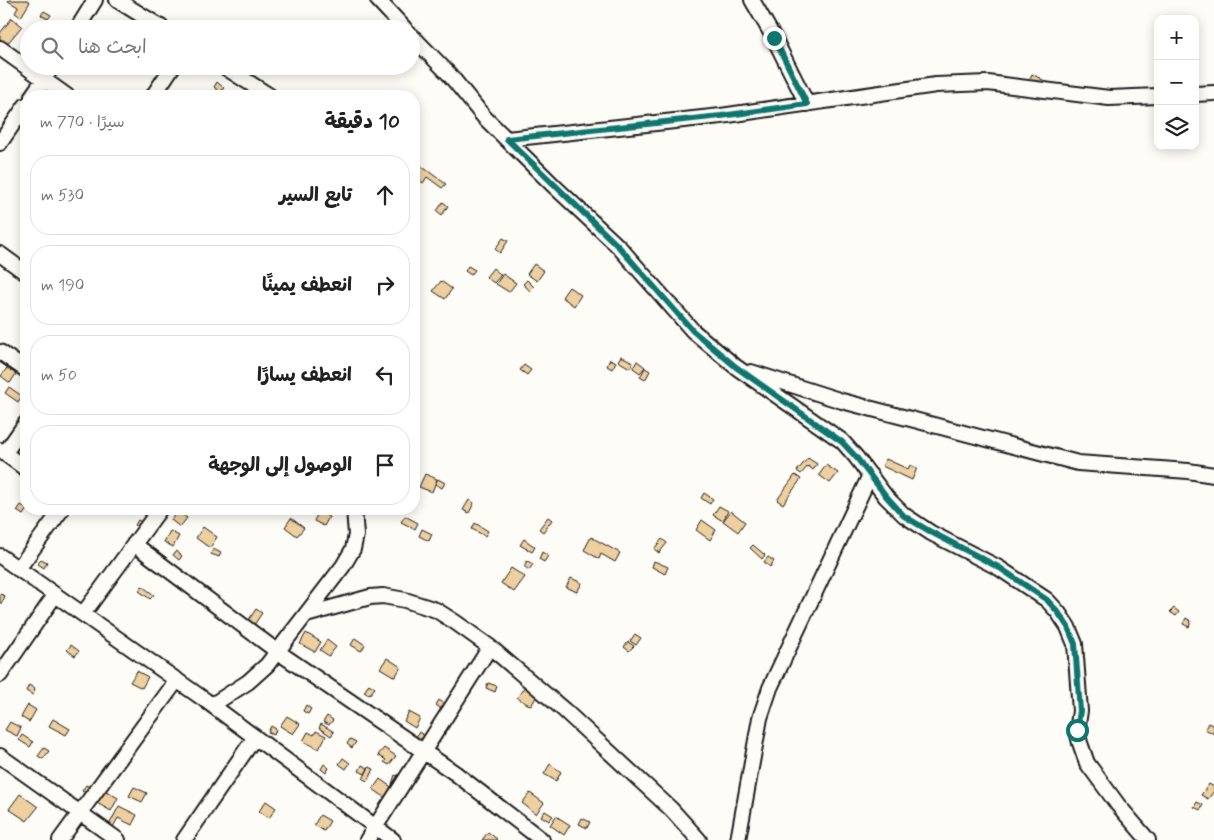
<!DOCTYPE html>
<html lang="ar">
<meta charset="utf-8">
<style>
:root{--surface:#fff;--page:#f6f6f6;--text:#222;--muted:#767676;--line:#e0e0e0}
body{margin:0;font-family:Mynerve,"Playpen Sans Arabic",sans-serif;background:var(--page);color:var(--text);direction:rtl}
.controls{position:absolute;right:15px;top:15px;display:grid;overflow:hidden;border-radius:10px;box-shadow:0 2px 12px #0003}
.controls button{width:45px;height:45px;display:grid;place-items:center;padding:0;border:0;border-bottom:1px solid var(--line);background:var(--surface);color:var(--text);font:25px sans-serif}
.stop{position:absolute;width:15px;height:15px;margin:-11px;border:4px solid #0f766e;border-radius:50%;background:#fff}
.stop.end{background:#0f766e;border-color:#fff;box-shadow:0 1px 5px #0008}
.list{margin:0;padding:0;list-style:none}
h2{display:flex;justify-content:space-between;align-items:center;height:65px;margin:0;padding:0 20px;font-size:21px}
h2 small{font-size:16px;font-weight:400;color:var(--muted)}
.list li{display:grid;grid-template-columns:32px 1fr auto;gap:15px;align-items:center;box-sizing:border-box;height:80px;margin:0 10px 10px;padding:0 10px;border:1px solid var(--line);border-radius:20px}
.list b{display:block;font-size:19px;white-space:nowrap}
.list em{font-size:16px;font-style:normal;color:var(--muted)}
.icon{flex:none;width:28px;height:28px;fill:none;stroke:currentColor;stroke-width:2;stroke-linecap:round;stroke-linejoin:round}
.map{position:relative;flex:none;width:1214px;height:840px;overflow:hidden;direction:ltr}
.search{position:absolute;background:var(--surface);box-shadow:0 2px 12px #0003;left:20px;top:20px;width:400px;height:55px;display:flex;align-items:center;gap:12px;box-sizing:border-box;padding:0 18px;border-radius:28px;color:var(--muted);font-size:19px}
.panel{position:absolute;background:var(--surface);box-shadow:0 2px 12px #0003;left:20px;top:90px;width:400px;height:425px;border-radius:20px;direction:rtl}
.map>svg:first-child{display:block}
.building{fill:#edcfa0;stroke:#1c1c1c}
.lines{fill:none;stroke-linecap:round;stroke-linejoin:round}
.minor-casing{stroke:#1c1c1c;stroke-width:18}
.minor{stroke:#fdfcf7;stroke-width:14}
.route{stroke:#0f766e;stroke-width:6}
</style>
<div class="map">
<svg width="1214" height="840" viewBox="0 0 1214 840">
<rect width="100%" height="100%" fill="#fdfcf7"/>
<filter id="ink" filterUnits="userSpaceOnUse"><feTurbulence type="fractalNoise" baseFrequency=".02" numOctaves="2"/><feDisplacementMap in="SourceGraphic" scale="10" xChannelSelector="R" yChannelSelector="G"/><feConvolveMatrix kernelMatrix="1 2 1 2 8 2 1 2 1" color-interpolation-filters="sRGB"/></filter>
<g filter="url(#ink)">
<path class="building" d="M9 0H27L30 2 21 17 15 13 18 7 8 1Z
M44 11 51 15 48 19 41 15Z
M12 18 22 26 7 44 0 39V33Z
M1032 74 1045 81 1041 87 1029 80Z
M217 82 224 88 220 92 214 87Z
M421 166 446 184 442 188 427 177 423 183 414 176Z
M415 194 420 198 417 203 414 200Z
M443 202 448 206 442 215 437 211Z
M503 238 508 241 500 253 495 249Z
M534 264 544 271 537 281 527 274Z
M468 266 475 270 471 275 465 271Z
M493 268 501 275 494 283 486 277Z
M503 274 516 283 509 292 496 284Z
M527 280 534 287 530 291 523 284Z
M441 281 452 289 445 299 433 291Z
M569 287 581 295 574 306 562 297Z
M621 356 633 362 630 368 618 361Z
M610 359 616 362 612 369 607 366Z
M637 361 645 367 640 373 633 368Z
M524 365 531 370 527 375 520 370Z
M7 368 16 374 10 383 1 376Z
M645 368 650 371 645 380 640 377Z
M9 387 22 396 18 402 5 393Z
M808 458 817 464 813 470 808 466 801 474 797 471Z
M886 459 908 469 910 465 917 468 912 480 882 466Z
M826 465 838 473 830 483 819 475Z
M425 474 437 479 432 492 419 487Z
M795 475 801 479 783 504 777 500Z
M438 479 445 483 442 488 435 484Z
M704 493 713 499 710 504 701 498Z
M469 500 474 503 469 513 463 510Z
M21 505 27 509 23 515 17 511Z
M719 506 728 511 723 521 713 515Z
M177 511 187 518 180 527 171 520Z
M319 511 329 517 324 526 314 521Z
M731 511 745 522 738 532 723 521Z
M405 516 418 523 415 529 401 522Z
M548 517 552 520 543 532 539 529Z
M291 518 304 528 297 536 285 527Z
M138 520 145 524 142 530 135 525Z
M702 520 716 530 710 540 696 530Z
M475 523 488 531 485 536 472 529Z
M203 527 217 537 210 548 196 538Z
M422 529 432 534 429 541 419 536Z
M170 531 179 536 173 547 164 542Z
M591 537 620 553 615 562 601 554 599 559 584 550Z
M524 539 535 547 532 552 520 545Z
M662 539 667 543 659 553 654 549Z
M753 545 765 555 762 559 750 548Z
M213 549 221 553 219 557 211 554Z
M176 551 182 556 179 560 173 555Z
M542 552 548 556 544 562 539 559Z
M768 557 774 561 770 567 764 562Z
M41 559 47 562 44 568 38 564Z
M527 561 533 564 529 570 524 566Z
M654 561 668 567 665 574 652 567Z
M511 568 525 577 514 592 501 583Z
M571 578 582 583 577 592 566 587Z
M142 586 154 595 150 599 139 591Z
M0 594 5 596 2 603H0Z
M1174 608 1179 612 1176 616 1170 612Z
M256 609 262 613 254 625 248 621Z
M1186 618 1191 621 1189 627 1183 624Z
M306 633 321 642 315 652 300 644Z
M635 634 641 638 636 645 630 641Z
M355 638 365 645 361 651 351 645Z
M327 640 336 647 329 656 320 650Z
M628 642 634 646 629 651 624 647Z
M71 645 79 651 75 656 67 650Z
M387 658 401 667 395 677 380 668Z
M137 671 148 677 142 688 130 682Z
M488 683 497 686 495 692 486 688Z
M369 684 375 688 369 695 364 692Z
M29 685 35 689 33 695 26 691Z
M525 686 538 694 531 706 517 698Z
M439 700 445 704 441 709 436 705Z
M28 705 36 710 29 722 21 717Z
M306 705 311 709 308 714 303 711Z
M409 712 420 718 415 728 404 721Z
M287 716 300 724 293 734 280 726Z
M327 716 333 720 329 725 323 722Z
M53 719 70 729 66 735 49 726Z
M10 722 21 728 17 736 5 730Z
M1208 723 1214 726V734L1205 729Z
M321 724 334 732 331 736 319 728Z
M271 726 276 729 274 735 268 732Z
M316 731 326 736 319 749 303 741 308 732 314 735Z
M419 732 426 737 422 741 416 737Z
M22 735 33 742 30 747 19 740Z
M350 739 356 742 352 748 347 744Z
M44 748 49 751 43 759 38 756Z
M384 748 396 756 389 765 384 762 386 760 378 755Z
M343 758 350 763 346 769 339 764Z
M324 764 329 768 326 773 321 769Z
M550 764 561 772 556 781 544 774Z
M362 765 368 768 365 774 359 771Z
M369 767 374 769 368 781 363 779Z
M395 775 401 777 398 786 392 784Z
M380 779 394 789 387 799 373 789Z
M1209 784 1214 787V791L1208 799 1201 795Z
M86 785 92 788 88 794 82 791Z
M134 787 147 793 142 802 129 796Z
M101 788 118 798 111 811 93 801Z
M530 793 544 803 536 814 522 803Z
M20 794 38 807 27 821 9 809Z
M266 801 276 808 269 818 259 811Z
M1197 802 1203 805 1200 810 1194 807Z
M119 806 137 815 132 825 118 818 113 827 109 825Z
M545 811 553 816 549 821 541 816Z
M320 815 330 821 324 831 314 825Z
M556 816 570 825 564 835 550 825Z
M582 818 590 822 587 828 579 824Z
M488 832 497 839 496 840H482Z"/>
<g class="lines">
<defs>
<path id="minor" d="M117 0 164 29
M378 0 405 29
M752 0 774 38 807 104
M77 29 95 0
M411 35 449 74 484 117 555 187 619 247 693 331 736 367 842 441 856 457 886 497 904 515 931 533 999 568 1047 600 1058 612 1068 627 1075 644 1080 711 1077 731 1080 743 1087 763 1118 805 1148 840
M0 48 67 96
M223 66 270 96
M1195 94 1214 93
M32 96 53 66
M153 96 173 66
M507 139 721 116 936 85 988 83 1109 98 1158 96
M0 143 26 105
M0 254 26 273
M0 352 26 370
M751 372 842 401 1078 463 1188 471 1214 475
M0 450 26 469
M5 453 26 423
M134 544 278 652 455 773 542 840
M0 556 205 700 393 840
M18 569 62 509
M83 614 160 509
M306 615 370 597 383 596 405 600 436 610 455 622 490 647 564 710 671 809 699 840
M0 675 55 595
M212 705 248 682 267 665 343 566 353 549 356 535 354 509
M0 756 118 840
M60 840 177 680
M184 840 255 737
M367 840 490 647
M738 840 760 718 770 688 870 475"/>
</defs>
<use href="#minor" class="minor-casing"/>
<use href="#minor" class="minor"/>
</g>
</g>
<g class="lines" filter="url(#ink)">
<path class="route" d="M774 38 807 104 721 116 507 139 619 247 693 331 736 367 842 442 856 457 886 496 904 516 931 532 1000 568 1047 600 1058 612 1068 627 1075 644 1080 711 1077 730"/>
</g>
</svg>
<div class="controls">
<button>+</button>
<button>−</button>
<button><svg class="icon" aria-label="layers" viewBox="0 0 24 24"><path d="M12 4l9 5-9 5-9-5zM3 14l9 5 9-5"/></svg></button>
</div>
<div class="stop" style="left:1077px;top:730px"></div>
<div class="stop end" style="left:774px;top:38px"></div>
<div class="search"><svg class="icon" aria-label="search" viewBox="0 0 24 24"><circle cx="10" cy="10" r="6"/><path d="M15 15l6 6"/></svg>ابحث هنا</div>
<section class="panel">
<h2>10 دقيقة<small>سيرًا · 770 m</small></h2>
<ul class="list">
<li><svg class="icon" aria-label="ahead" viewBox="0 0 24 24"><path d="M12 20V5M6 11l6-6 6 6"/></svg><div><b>تابع السير</b></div><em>530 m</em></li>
<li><svg class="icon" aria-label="right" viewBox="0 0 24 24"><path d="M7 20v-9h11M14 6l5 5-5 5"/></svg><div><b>انعطف يمينًا</b></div><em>190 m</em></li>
<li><svg class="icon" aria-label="left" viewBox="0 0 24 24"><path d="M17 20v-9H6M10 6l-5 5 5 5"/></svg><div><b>انعطف يسارًا</b></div><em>50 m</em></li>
<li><svg class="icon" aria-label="arrive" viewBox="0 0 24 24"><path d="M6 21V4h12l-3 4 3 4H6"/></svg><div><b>الوصول إلى الوجهة</b></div></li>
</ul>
</section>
</div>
